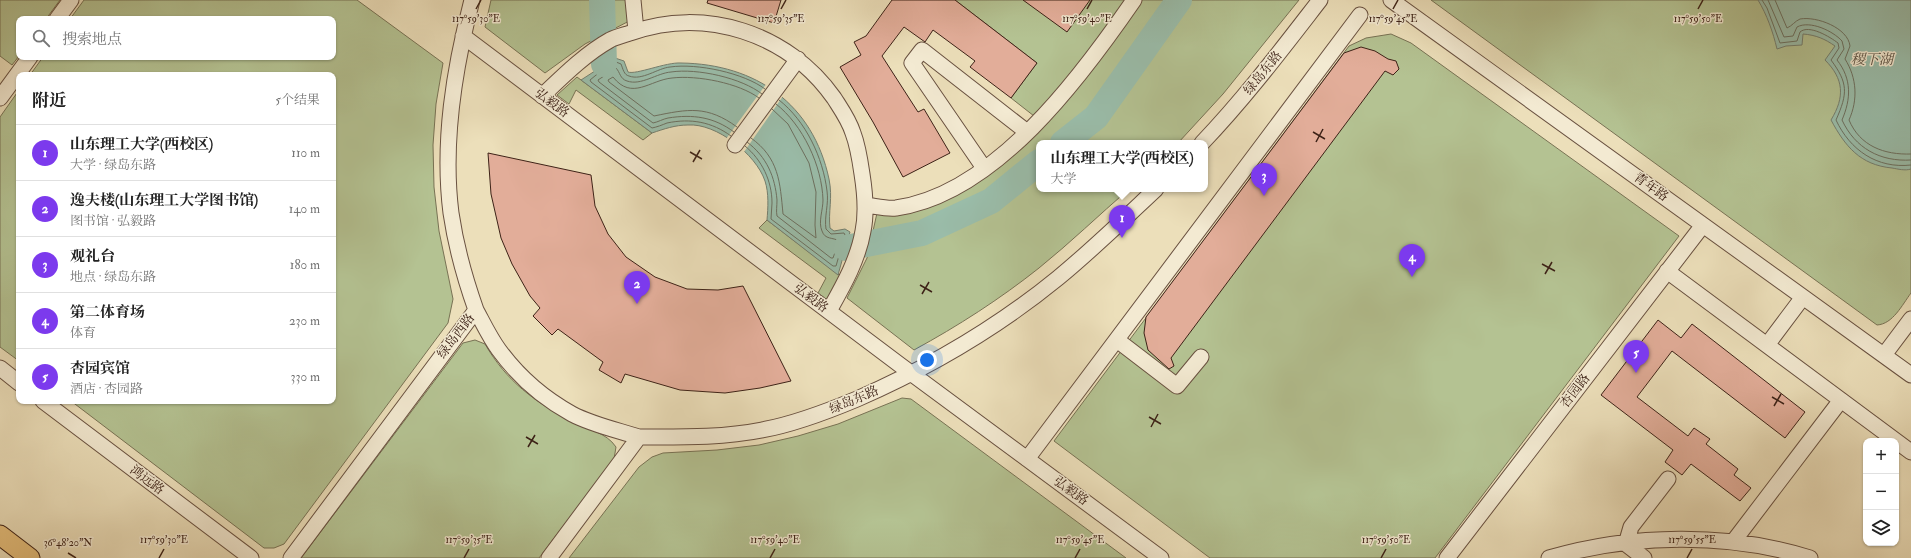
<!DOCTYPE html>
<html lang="zh">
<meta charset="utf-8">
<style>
:root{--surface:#fff;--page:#f6f6f6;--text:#222;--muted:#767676;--line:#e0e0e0;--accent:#7c3aed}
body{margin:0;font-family:"IM FELL Double Pica","Noto Serif SC",serif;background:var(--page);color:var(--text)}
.controls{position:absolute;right:12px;bottom:12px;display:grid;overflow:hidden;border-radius:8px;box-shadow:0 1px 3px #0004}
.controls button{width:36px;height:36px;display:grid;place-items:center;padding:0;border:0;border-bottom:1px solid var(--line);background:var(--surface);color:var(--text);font:20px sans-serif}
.you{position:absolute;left:927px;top:360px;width:14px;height:14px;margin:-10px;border:3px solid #fff;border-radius:50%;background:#1a73e8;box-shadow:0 0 0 6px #1a73e833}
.badge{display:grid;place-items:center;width:26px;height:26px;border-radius:50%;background:var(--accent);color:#fff;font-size:13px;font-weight:700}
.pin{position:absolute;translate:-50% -33px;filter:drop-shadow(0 1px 2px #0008)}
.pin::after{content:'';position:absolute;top:21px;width:14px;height:12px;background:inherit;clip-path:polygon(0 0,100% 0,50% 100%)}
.popup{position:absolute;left:1036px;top:140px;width:172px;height:52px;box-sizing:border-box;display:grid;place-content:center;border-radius:8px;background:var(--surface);filter:drop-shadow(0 1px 3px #0005);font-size:13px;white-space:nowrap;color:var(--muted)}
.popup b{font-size:15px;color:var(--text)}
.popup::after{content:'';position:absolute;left:50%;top:100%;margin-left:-8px;border:8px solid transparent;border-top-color:var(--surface)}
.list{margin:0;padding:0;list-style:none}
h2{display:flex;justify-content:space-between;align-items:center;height:52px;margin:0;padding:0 16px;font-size:17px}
h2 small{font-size:13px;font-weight:400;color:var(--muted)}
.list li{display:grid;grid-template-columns:26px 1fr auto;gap:12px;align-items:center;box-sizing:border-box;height:56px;padding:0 16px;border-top:1px solid var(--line)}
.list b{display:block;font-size:15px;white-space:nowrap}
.list p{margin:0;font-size:13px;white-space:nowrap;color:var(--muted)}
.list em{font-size:13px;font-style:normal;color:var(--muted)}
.icon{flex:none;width:22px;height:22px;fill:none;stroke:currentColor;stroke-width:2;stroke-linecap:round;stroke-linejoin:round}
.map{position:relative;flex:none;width:1911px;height:558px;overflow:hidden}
.search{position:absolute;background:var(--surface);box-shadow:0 1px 3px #0004;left:16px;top:16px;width:320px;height:44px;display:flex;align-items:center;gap:10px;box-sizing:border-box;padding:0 14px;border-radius:8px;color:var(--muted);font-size:15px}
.panel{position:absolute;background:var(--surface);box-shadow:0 1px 3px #0004;left:16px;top:72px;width:320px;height:332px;border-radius:8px}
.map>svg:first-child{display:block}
.green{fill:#b4c292;stroke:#787254}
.water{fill:#9abdaa;stroke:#757f6f}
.pier{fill:#ecdfba}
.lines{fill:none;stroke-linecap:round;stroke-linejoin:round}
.shore{stroke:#6c7060;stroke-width:1}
.river{stroke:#9abdaa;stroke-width:26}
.building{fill:#e2ad99;stroke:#3d2217}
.minor-casing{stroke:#695140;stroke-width:17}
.major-casing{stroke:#3d2217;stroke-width:21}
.minor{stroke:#f3ead2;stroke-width:15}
.major{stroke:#e6c07d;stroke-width:19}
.ticks{fill:none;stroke:#3d2217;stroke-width:1.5}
.labels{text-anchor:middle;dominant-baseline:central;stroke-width:3;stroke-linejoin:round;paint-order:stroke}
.street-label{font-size:13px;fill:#3d2217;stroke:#f3ead2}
.water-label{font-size:14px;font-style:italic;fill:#595043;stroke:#f3ead2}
.ticks-label{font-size:10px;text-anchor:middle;fill:#3d2217;stroke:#f3ead2;stroke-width:3;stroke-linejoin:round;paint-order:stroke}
</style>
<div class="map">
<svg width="1911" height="558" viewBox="0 0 1911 558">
<rect width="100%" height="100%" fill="#ecdfba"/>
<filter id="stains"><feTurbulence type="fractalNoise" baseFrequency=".005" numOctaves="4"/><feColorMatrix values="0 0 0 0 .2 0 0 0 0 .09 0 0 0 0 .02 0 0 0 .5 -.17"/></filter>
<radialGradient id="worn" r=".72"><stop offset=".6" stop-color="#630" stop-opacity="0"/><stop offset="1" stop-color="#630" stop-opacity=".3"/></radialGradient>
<path class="green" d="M0 0H60L46 19H19V56L12 65 0 56Z
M84 0H357L443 63 436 104 433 145 434 187 439 231 453 299 448 323 284 544 274 548H264L71 401H333V75H30L43 57H333V19H70Z
M491 0H631L633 19 585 44 545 73 485 27Z
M955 0H1129L1088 58 1034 116 1011 98 1037 63Z
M1140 0H1299L1223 94 1178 143H1039V189H1129C1099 215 1070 243 1039 268 1000 299 958 326 914 350L847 298 867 258 877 213 997 164Z
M1431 0H1911V293C1902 305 1893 324 1877 325Z
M1391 34 1411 43 1679 236 1435 558H1210L1054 441 1349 46 1366 38Z
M577 77 581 80 652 133 643 140 576 90 569 104 557 95Z
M19 90V361L0 347V117Z
M767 220 843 278 829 301 818 293 826 278 759 228Z
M475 340 485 344C507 382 534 401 572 422 588 430 606 432 616 447L614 459 539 558H301L463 343Z
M902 398 911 399 1126 558H569L639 467 652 457 663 453 717 450 759 445 798 436 838 424Z"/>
<path class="water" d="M1758 0H1911V169C1905 171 1898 169 1892 168 1860 165 1845 146 1831 120 1845 97 1844 79 1825 60L1835 46C1825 39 1816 35 1803 34L1802 45 1786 46 1777 49C1773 32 1767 15 1758 0Z
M615 58 624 61 628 72C636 75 666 62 681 63 756 64 813 104 829 179 833 198 828 212 830 228L834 231 845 229 850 232 838 275 767 220C768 208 769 193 765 181 756 154 716 123 688 125 675 125 664 129 652 133L581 80Z"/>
<path class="pier" d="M767 83 783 96 744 152 726 139Z"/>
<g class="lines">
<path class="shore" d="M1762 0 1767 8 1780 43 1797 41 1800 32C1809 24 1830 37 1838 43L1839 48 1831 60C1848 83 1848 93 1836 120 1850 150 1877 169 1911 165
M1768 0 1784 37 1793 36 1797 27C1810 20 1833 31 1842 41L1844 49 1837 60C1852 79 1851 99 1842 120 1855 148 1880 162 1911 160
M1775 0 1787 28C1792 26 1795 21 1800 19 1817 16 1848 28 1850 46L1845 59C1857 78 1858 100 1849 120 1860 146 1884 155 1911 154
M737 127C707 105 688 109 654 116L609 82 608 80 613 77C632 101 650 80 672 78 697 75 739 83 759 98
M734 132C714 117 693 114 668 118 663 119 658 122 653 123L599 82 598 80 616 68C620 72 620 79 627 81 641 86 657 73 671 72 697 68 742 78 762 94
M731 136C712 122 691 118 667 123 662 125 657 127 652 128L591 82 590 80 606 67 616 62 621 64C623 69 624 75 629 76 642 81 658 68 670 67 697 63 744 73 765 89
M751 138C779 158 780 182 783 214L816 238 815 225 816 192 809 163 788 124 772 109
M747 142C767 157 775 177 777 200 777 206 776 211 777 216L831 258H833L839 241C833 237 825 240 822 231 818 222 823 210 823 200 822 166 803 125 776 104
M745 146C762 160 772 181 772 203 772 208 771 214 771 219L833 266H836L845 235 844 233 831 234 826 229C824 217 829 204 827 191 823 158 806 121 779 100"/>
<path class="river" d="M602 0 604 64
M1063 143 1096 117 1179 0
M846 248 922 233 991 201 1039 162"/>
</g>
<path class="building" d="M708 0H781L774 23 707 3Z
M892 0H955L1037 63 1011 98 970 67 975 61 933 30 925 42 904 27 882 56 918 112 924 109 950 153 903 177 873 122 840 67 861 55 854 42 866 36Z
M1023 0H1090L1067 32Z
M1361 47 1375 51 1388 59 1396 61 1399 69 1393 75 1385 71 1171 358 1174 366 1169 369 1148 350 1144 333 1146 317 1344 53Z
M488 153 591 175 595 206 608 234 626 257 655 277 687 289 718 290 743 286 791 381 760 388 725 393 680 390 625 374 621 383 599 370 603 362 558 329 552 335 533 316 540 308 530 296 512 264 501 238 491 194Z
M1658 320 1681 338 1692 324 1805 412 1785 438 1672 351 1637 397 1688 436 1694 428 1710 439 1706 444 1738 469 1734 475 1751 488 1740 501 1691 464 1682 475 1665 462 1673 450 1601 395Z"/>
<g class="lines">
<defs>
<path id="minor" d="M633 0 636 31
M1391 0 1911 375
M57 19 71 0
M463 36 900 365 1161 558
M542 96C563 76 585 54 610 40 616 37 624 35 630 33 705 6 788 33 834 98 841 109 849 120 853 133 858 146 860 160 862 174 865 193 867 212 863 231 858 260 843 286 829 311
M0 98 30 57
M1202 143C1245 98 1282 49 1320 0
M735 145 798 59
M984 168 912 63 922 50 1027 132
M866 205C875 206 886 209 896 208 995 194 1081 77 1134 0
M1667 271 1911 452
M476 310C483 323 490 338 499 350 518 376 543 398 572 414 593 425 617 430 639 437
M1117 340 1177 386 1201 357
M1767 345 1803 297
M1884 355 1911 319
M0 368 19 383
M43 401 251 558
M1027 459 1360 15
M1733 542 1841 400
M291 558 476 310C465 279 456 247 451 213 442 142 454 69 472 0
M549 558 639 437C680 437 722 438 762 430 795 424 826 412 857 399 928 368 998 327 1058 278 1092 250 1124 219 1156 189
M1447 558 1703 225
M1549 558C1632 534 1727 532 1810 558
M1644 558 1626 544 1631 527 1668 479"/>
<path id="major" d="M0 535 30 558"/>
</defs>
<use href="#minor" class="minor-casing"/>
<use href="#major" class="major-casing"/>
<use href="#minor" class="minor"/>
<use href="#major" class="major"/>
</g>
<path class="ticks" d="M476 9 481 0M781 9 786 0M1087 9 1092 0M1393 9 1398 0M1698 9 1703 0M1313 132 1325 139M1316 142 1323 129M690 152 702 159M693 162 700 150M1542 264 1555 271M1545 274 1552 262M920 285 932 292M922 294 929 282M1772 397 1784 404M1774 406 1781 394M1149 417 1161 424M1151 427 1158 414M526 437 538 444M528 447 535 435M68 553 76 558M159 558 164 549M464 558 469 549M770 558 775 549M1075 558 1080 549M1381 558 1386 549M1687 558 1692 549"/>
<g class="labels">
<g class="street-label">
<text transform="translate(1263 73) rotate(-51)">绿岛东路</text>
<text transform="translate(552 103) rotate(37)">弘毅路</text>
<text transform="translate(1651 187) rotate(36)">青年路</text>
<text transform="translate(811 298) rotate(37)">弘毅路</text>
<text transform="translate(456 336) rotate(-53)">绿岛西路</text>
<text transform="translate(1575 391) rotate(-52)">杏园路</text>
<text transform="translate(854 400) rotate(-23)">绿岛东路</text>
<text transform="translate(147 480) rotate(37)">鸿远路</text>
<text transform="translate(1071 491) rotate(36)">弘毅路</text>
</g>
<g class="water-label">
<text x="1872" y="59">稷下湖</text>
</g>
</g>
<g class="ticks-label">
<text x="781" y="22">117°59'35"E</text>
<text x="1393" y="22">117°59'45"E</text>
<text x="1698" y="22">117°59'50"E</text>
<text x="476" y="22">117°59'30"E</text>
<text x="1087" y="22">117°59'40"E</text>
<text x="164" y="543">117°59'30"E</text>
<text x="469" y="543">117°59'35"E</text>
<text x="775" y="543">117°59'40"E</text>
<text x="1080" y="543">117°59'45"E</text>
<text x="1386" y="543">117°59'50"E</text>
<text x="1692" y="543">117°59'55"E</text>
<text x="68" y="546">36°48'20"N</text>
</g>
<rect width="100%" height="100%" filter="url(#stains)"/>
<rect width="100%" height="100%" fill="url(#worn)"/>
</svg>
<div class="controls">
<button>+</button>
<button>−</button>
<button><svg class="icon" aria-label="layers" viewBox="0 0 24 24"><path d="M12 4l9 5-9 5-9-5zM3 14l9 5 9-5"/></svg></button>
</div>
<div class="you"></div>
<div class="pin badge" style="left:1122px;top:238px">1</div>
<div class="popup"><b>山东理工大学(西校区)</b>大学</div>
<div class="pin badge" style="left:637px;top:304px">2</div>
<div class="pin badge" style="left:1264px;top:196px">3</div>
<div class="pin badge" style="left:1412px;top:277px">4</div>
<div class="pin badge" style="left:1636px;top:373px">5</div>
<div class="search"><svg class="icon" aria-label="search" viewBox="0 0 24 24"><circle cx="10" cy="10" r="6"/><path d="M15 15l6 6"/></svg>搜索地点</div>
<section class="panel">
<h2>附近<small>5个结果</small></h2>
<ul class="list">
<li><span class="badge">1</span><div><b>山东理工大学(西校区)</b><p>大学 · 绿岛东路</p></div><em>110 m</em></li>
<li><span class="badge">2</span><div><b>逸夫楼(山东理工大学图书馆)</b><p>图书馆 · 弘毅路</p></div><em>140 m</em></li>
<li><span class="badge">3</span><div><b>观礼台</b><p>地点 · 绿岛东路</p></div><em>180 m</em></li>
<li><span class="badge">4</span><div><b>第二体育场</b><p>体育</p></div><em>230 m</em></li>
<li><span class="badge">5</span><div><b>杏园宾馆</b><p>酒店 · 杏园路</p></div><em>330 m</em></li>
</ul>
</section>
</div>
